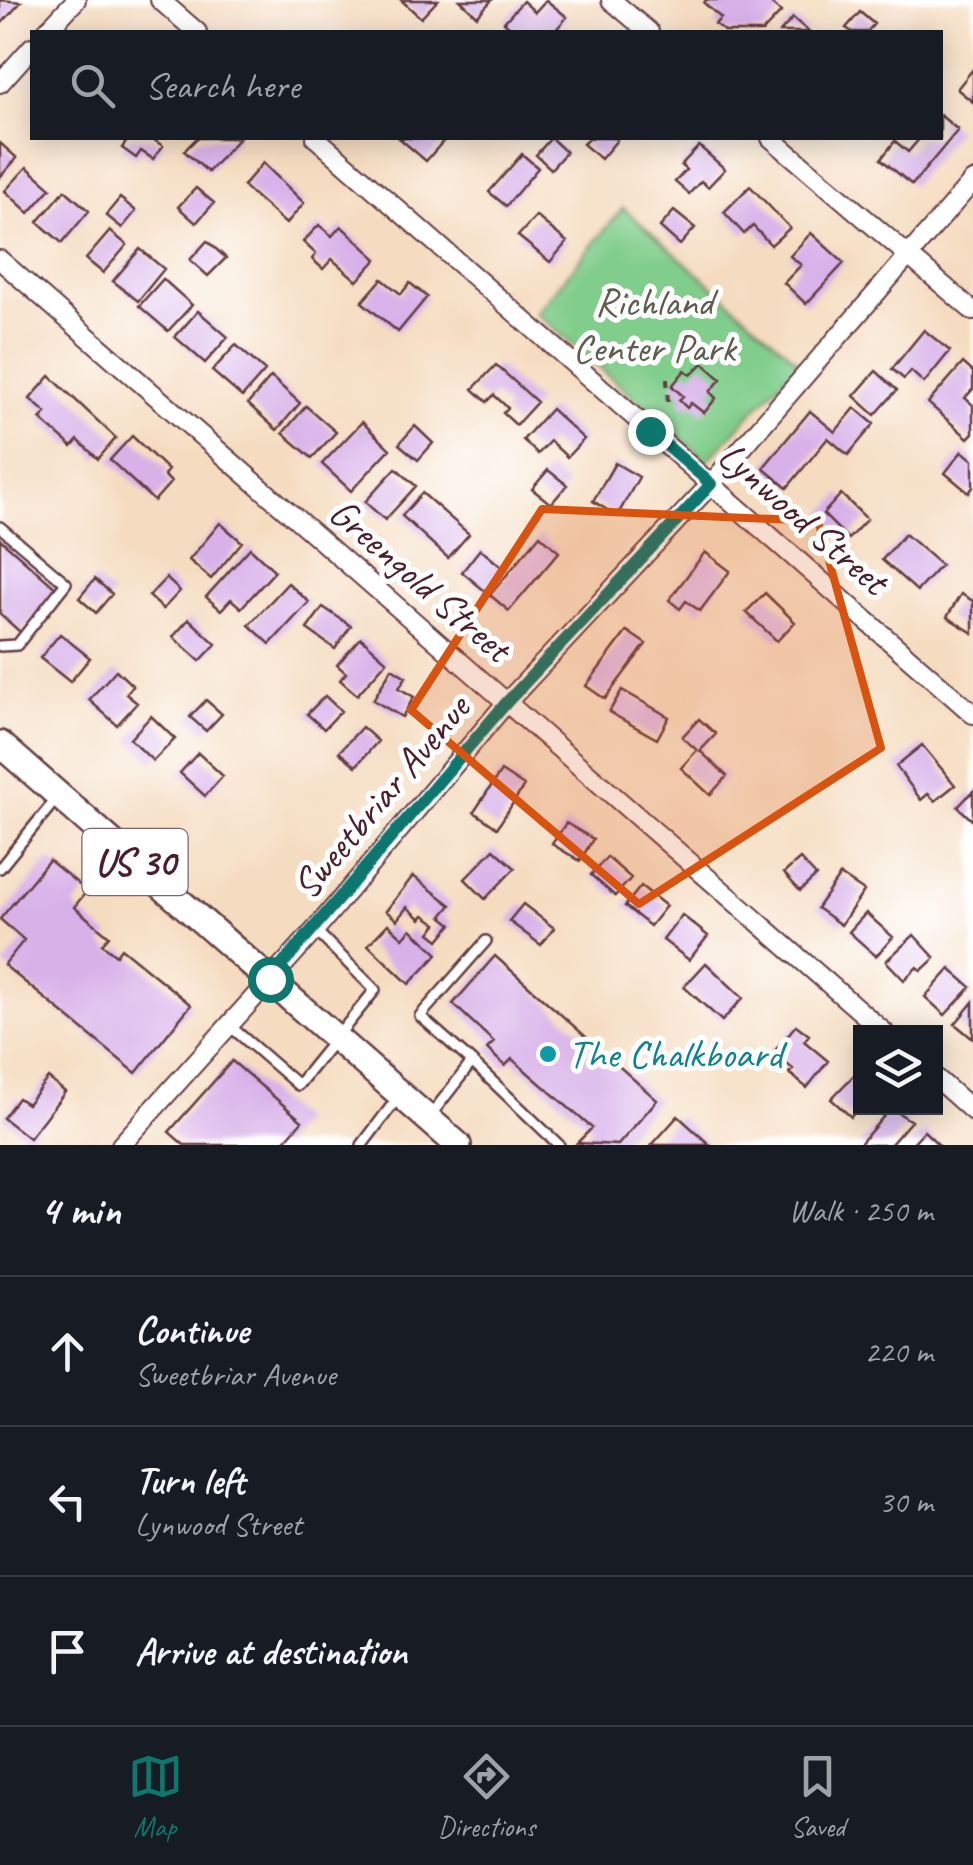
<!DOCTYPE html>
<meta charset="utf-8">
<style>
:root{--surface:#171b24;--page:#20242c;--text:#f1f3f6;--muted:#9ea1a6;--line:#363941;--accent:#0f766e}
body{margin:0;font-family:Caveat,sans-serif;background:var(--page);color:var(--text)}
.controls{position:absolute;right:30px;bottom:30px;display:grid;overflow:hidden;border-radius:0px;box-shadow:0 5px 25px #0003}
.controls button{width:90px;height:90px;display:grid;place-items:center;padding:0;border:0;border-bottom:2px solid var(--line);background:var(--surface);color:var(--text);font:50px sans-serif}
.stop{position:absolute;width:30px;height:30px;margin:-22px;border:8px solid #0f766e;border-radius:50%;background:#fff}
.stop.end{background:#0f766e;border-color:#fff;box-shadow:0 2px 10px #0008}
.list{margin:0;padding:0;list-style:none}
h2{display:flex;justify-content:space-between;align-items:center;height:130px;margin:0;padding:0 40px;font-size:42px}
h2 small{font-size:32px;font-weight:400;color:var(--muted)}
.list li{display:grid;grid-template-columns:65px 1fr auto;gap:30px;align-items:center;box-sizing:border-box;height:150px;padding:0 40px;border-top:2px solid var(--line)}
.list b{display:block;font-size:38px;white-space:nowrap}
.list p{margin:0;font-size:32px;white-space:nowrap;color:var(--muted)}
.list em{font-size:32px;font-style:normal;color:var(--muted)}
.icon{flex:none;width:55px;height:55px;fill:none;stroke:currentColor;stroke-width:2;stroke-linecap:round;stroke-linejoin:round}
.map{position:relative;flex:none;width:973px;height:1145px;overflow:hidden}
.search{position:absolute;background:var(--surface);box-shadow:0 5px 25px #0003;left:30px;right:30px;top:30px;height:110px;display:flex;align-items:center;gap:25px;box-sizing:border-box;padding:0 35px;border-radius:0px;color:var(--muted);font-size:38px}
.sheet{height:580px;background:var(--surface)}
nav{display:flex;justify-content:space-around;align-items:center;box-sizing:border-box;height:140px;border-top:2px solid var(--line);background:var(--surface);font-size:28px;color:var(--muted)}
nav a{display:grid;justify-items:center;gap:5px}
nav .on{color:var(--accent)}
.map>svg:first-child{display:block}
.green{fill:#81ce8c;stroke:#66765c;stroke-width:2.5}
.building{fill:#d8b1e9}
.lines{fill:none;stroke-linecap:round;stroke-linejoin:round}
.service-casing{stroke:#643b41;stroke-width:14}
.minor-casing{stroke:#643b41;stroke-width:22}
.primary-casing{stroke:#643b41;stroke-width:30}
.path{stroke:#643b41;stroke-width:4;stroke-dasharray:8 8;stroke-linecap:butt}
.service{stroke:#fff;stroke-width:9}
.minor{stroke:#fff;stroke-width:18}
.primary{stroke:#fff;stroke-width:25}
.route{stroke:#0f766e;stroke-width:12}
.marked{fill:#d8530f;fill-opacity:0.2;stroke:#d8530f;stroke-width:8;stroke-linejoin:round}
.culture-dot{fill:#0f9aa8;stroke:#fff;stroke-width:4}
.labels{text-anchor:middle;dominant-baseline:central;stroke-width:10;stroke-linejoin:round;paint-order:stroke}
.shield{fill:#fff;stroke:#80626b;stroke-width:2.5}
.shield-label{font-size:38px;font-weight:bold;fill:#4a1f2b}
.park-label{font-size:40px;fill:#5d5c4d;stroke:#fff}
.street-label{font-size:40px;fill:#4a1f2b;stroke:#fff}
.culture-label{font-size:40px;fill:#0d838f;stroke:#fff;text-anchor:start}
</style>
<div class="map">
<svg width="973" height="1145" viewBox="0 0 973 1145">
<rect width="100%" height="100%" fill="#fff"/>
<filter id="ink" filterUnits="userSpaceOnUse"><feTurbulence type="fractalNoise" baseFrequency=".01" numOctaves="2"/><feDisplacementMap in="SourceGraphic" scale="20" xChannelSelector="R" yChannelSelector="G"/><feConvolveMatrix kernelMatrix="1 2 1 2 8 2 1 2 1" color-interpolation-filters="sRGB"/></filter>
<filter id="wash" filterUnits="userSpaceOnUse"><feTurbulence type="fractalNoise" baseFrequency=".0048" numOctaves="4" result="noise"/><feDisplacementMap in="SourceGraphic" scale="40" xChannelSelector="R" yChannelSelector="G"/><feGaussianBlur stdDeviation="2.25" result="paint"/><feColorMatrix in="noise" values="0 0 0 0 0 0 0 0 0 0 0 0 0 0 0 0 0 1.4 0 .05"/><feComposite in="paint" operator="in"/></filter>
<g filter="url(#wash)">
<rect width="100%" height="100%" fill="#f5dcc0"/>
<path class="green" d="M623 208 799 362 707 461 536 313Z"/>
<g id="blocks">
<path class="building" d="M0 0 21 2 2 23 0 21Z
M401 0H438L421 18Z
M460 0H492L477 16Z
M546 0 567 17 554 32H516L504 22 523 1 535 12Z
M706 0H741L745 3 749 0H767L781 12 762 32H725L715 24 721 18 704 3Z
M860 12 874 24 867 32H852L846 28Z
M793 18 809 32H780Z
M973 69V102L957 89Z
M940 115 958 130 912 185 881 159 895 141 908 152 920 138H940Z
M129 138H151L163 146 153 159 141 151 136 158 122 148Z
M197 138H239L208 172 184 151Z
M399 138H446L426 161Z
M551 138 566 152 551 169 536 155Z
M589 138H614L617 140 601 159 583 144Z
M0 143 17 158 0 177Z
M699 146 725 169 708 187 701 181 689 194 675 182 686 170 681 165Z
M522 154 538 168 506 206 489 192Z
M263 163 304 203 286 224 243 186Z
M27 167 51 188 29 213 5 191Z
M750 186 790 228 771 245 753 226 744 234 724 212Z
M196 188 214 203 196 223 178 207Z
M65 190 89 211 62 243 38 222Z
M120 198 136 211 122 228 106 215Z
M674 211 695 228 680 245 660 227Z
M536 216 567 242 550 262 518 236Z
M319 225 332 236 341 226 377 259 357 281 332 259 323 269 312 259 316 254 303 242Z
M110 231 127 245 103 273 86 259Z
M811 233 844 263 806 304 784 283 801 265 790 256Z
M207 241 226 258 208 276 190 260Z
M140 249 164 269 138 301 113 281Z
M163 279 192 305 168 331 139 306Z
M382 279 401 294 410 283 427 297 398 332 362 302Z
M198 311 228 337 205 363 175 337Z
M924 330 950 351 924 383 911 371 904 379 892 369Z
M236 345 265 371 242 397 212 371Z
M703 363 721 379 710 392 716 398 704 413 691 403 687 408 679 400 683 396 672 386 685 370 691 375Z
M963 363 973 372V389L965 398 973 405V433L968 438 928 403Z
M496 365 537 402 516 425 503 413 508 408 494 395 487 402 473 389Z
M876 371 897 390 875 415 854 396Z
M50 376 116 438 98 459 78 440 72 447 40 419 46 413 30 399Z
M271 377 300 403 277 430 248 404Z
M306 406 336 432 312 458 283 433Z
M855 408 874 424 848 455 828 438 787 488 763 468 810 411 835 432Z
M551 409 584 439 567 457 550 441 538 454 523 440Z
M362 422 390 449 351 491 322 464Z
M415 426 433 443 418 460 399 444Z
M132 436 168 470 164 475 171 482 154 501 110 460Z
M962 451 973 460V487L969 493 945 473Z
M615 463 639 477 617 516 593 501Z
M396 468 416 486 385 520 365 502Z
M548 470 567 485 551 504 532 489Z
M422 493 469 534 448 558 402 516Z
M841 494 867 519 848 539 823 514Z
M220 523 242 542 211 579 189 560Z
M905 534 941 565 917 591 882 560Z
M540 535 559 552 509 611 490 595Z
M0 539 58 590 20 632 0 614Z
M250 548 275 571 241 608 231 599 221 610 206 597Z
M480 549 504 569 485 591 462 572Z
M705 552 730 571 700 611 686 601 680 609 669 600Z
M166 578 180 591 163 609 149 596Z
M95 579 112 594 96 613 79 598Z
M288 583 309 602 270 644 249 625Z
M765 593 795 622 777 641 746 612Z
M961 594 973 601V633L947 617Z
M323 607 351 626 335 649 307 629Z
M189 619 216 644 200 661 173 637Z
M627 631 646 644 605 699 586 686Z
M60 634 90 658 70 682 40 658Z
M361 638 387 661 357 695 340 680 346 673 337 665Z
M392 668 406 677 399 688 414 697 402 717 373 700Z
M116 670 133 686 126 694 137 703 117 725 89 700Z
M622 690 669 717 657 739 609 712Z
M325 696 341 711 324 729 307 714Z
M206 700 222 714 206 731 190 717Z
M151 716 175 739 153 761 130 739Z
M699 719 716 734 700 751 727 776 710 795 681 768 697 750 682 737Z
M362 727 378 741 356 766 339 752Z
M922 745 955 785 935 801 928 794 921 800 896 766Z
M198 753 223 776 205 796 180 773Z
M501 771 524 786 497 828 474 812Z
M973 791V821L958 807Z
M566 823 593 839 580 861 552 844Z
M494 849 515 868 485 899 465 879Z
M607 857 631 878 615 896 591 875Z
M800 859 816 876 800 891 784 873Z
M49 860 87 891 74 907 109 936 102 944 116 955 121 948 191 1005 136 1073 4 965 24 940 0 919Z
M840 875 864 891 841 925 817 908Z
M413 876 451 905 442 916 452 924 439 940 430 933 437 924 424 915 421 919 407 907 397 920 386 911Z
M641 886 666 906 650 926 625 906Z
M523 904 554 928 541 945 509 921Z
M866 913 893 937 876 956 849 932Z
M682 915 708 936 689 960 663 940Z
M388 924 403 938 411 929 438 954 409 984 368 945Z
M914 935 935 958 921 971 917 967 904 980 886 961Z
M495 956 657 1100 618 1145 577 1143 592 1128 512 1059 505 1066 487 1049 494 1042 453 1004Z
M706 963 743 998 722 1021 684 987Z
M950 969 971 987 945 1015 925 997Z
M973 1002V1039L955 1024Z
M796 1025 809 1035 804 1041 828 1061 807 1088 789 1073 793 1069 773 1053Z
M232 1061 302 1121 281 1145H184L169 1132Z
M857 1072 860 1075V1106L851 1117 831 1099Z
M48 1078 65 1092 29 1138 3 1118 18 1098 27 1104Z
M891 1108 911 1121 890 1145H859Z
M678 1116 710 1145H652Z
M924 1131 939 1145H911Z"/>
</g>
</g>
<g filter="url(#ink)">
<use href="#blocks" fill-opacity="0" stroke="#643b41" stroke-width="2.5"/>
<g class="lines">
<defs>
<path id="service" d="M0 527 66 583 17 645 0 646
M0 868 57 798
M230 1026 298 1085 375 990 315 930
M472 1062 420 1016 486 941
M430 1116 472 1062 559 1145
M362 1145 399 1096"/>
<path id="minor" d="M160 0 197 32
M611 0 649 32
M46 32 76 0
M0 83 32 47
M316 138 973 714
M771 138 973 311
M0 260 884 1032
M936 1078 973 1111
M121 1145 315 930 507 702 711 484 973 181"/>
<path id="primary" d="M0 744 458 1145"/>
</defs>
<use href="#service" class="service-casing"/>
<use href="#minor" class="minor-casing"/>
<use href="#primary" class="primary-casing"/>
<path class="path" d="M667 378 668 410"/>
<use href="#service" class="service"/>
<use href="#minor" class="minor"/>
<use href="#primary" class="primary"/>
</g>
</g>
<g class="lines" filter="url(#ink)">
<path class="route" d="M270 979 507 702 711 484 650 431"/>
</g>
<path class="marked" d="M542 509 818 521 881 748 639 904 411 710Z"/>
<circle class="culture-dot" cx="548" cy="1054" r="10"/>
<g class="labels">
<rect class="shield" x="82.5" y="829" width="105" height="66" rx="8"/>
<g class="shield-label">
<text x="135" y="862">US 30</text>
</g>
<g class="park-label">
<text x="654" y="302">Richland<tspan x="654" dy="46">Center Park</tspan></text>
</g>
<g class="street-label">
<text transform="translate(803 518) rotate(41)">Lynwood Street</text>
<text transform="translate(420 580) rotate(41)">Greengold Street</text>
<text transform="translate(381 797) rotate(-50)">Sweetbriar Avenue</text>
</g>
<g class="culture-label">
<text x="568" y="1054">The Chalkboard</text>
</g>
</g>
</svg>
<div class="controls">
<button><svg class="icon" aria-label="layers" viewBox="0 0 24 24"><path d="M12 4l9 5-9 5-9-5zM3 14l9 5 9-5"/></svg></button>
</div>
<div class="stop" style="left:270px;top:979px"></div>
<div class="stop end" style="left:650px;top:431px"></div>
<div class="search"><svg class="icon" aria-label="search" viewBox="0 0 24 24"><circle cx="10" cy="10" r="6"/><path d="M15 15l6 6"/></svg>Search here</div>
</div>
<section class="sheet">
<h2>4 min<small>Walk · 250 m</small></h2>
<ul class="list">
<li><svg class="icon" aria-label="ahead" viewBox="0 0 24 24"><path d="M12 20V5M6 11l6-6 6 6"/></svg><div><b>Continue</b><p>Sweetbriar Avenue</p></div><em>220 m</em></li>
<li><svg class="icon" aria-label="left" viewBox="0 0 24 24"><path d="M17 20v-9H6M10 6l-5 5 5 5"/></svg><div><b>Turn left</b><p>Lynwood Street</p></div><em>30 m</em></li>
<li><svg class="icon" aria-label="arrive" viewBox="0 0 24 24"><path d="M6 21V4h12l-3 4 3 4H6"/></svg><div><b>Arrive at destination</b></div></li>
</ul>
</section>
<nav>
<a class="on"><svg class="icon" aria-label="map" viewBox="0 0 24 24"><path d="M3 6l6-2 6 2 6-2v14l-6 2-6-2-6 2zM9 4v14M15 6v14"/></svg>Map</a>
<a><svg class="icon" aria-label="directions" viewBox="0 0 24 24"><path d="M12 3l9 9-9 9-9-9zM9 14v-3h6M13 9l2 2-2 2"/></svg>Directions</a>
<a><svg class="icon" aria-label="saved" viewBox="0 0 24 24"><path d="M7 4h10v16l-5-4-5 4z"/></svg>Saved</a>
</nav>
